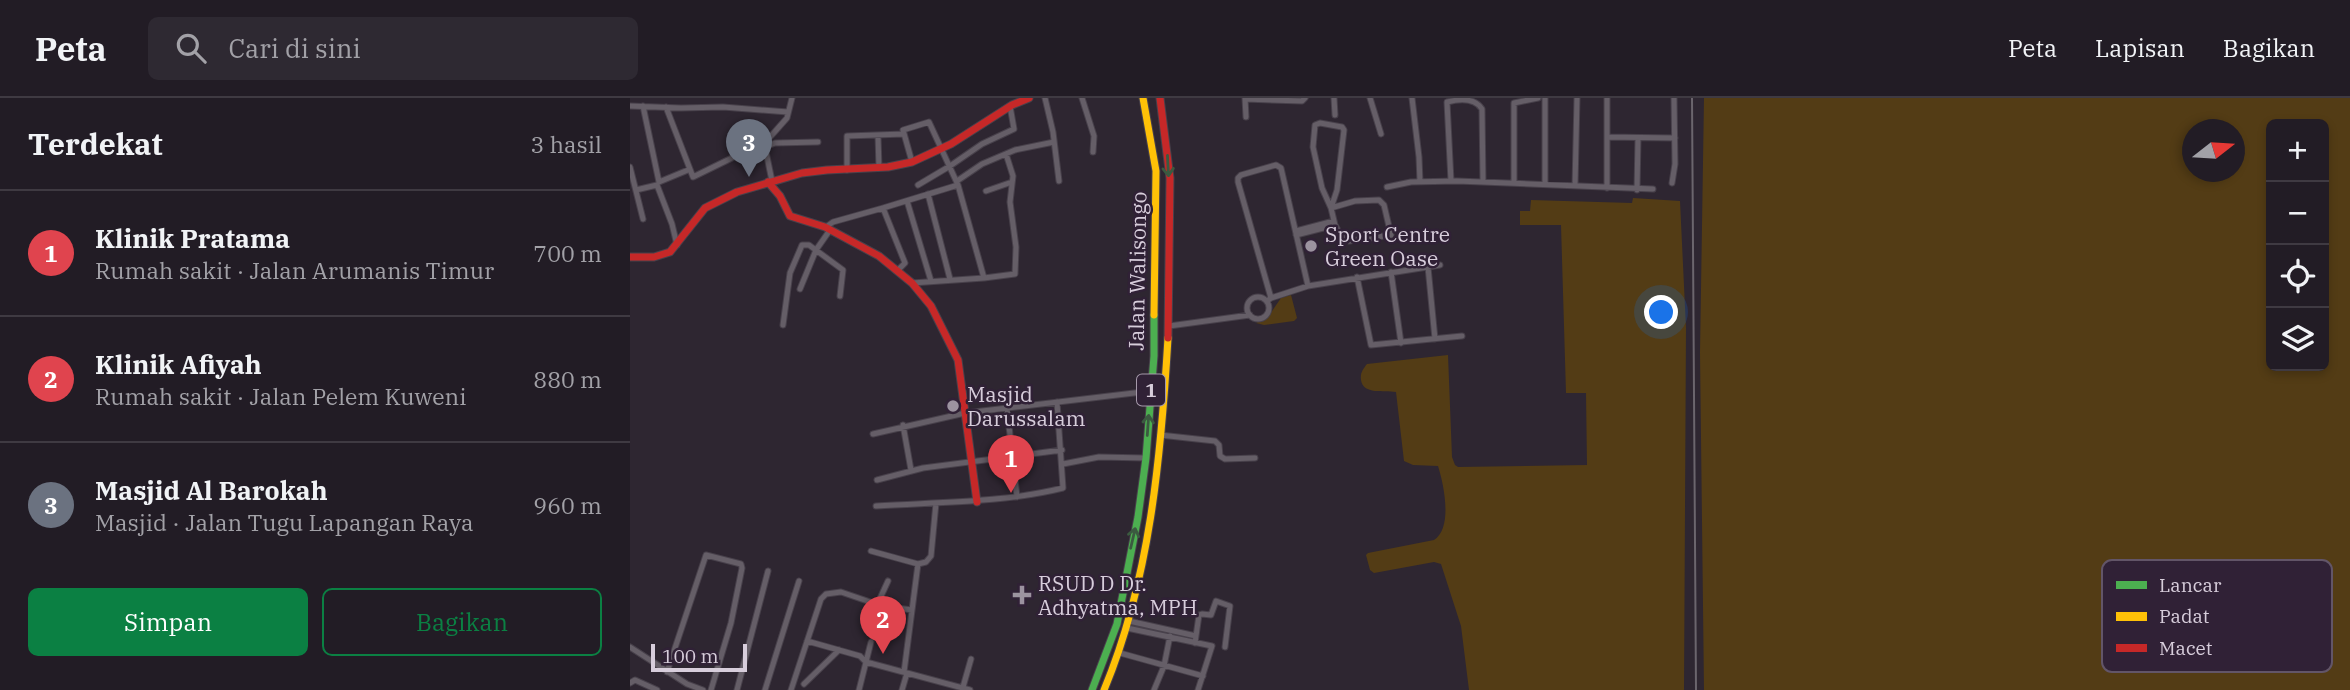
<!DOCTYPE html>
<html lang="id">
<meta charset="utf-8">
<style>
:root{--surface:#221c25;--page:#2e2932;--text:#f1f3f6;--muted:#a2a1a7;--line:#3f3a42;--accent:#0b8043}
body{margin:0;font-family:"IBM Plex Serif",serif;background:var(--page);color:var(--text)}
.controls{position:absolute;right:21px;top:21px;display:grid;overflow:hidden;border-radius:10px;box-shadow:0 4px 10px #0003}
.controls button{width:63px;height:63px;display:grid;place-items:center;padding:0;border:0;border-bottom:2px solid var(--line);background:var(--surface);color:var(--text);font:35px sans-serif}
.compass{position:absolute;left:1552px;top:21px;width:63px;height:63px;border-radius:50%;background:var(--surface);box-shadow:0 4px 10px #0003;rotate:73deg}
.scale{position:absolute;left:21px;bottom:18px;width:96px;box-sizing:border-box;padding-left:7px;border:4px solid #d7cddb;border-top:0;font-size:19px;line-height:24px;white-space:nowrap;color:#d7cddb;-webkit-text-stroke:5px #302136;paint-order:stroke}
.you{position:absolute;left:1032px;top:215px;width:24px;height:24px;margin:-18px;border:5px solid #fff;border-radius:50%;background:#1a73e8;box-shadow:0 0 0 10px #1a73e833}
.badge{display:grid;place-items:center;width:46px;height:46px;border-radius:50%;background:var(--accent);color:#fff;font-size:23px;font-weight:700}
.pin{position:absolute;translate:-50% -58px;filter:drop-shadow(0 2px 4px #0008)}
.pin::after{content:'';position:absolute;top:37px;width:24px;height:21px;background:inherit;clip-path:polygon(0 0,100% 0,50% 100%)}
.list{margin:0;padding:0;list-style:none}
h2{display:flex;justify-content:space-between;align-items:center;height:91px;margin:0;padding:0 28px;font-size:30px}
h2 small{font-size:23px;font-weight:400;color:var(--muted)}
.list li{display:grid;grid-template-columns:46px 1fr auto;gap:21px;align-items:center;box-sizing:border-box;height:126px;padding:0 28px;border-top:2px solid var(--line)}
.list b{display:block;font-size:26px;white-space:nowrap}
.list p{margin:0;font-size:23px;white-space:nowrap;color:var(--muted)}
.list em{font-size:23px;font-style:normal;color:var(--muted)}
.actions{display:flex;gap:14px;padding:21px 28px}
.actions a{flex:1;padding:16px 0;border:2px solid var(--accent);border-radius:10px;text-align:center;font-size:24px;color:var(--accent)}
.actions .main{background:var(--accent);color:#fff}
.icon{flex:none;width:38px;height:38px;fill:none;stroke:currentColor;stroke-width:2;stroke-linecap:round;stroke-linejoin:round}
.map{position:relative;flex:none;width:1720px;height:592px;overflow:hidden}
header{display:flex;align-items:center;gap:42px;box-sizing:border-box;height:98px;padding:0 35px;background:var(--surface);border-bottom:2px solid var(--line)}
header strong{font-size:33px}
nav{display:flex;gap:38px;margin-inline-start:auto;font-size:24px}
.search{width:490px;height:63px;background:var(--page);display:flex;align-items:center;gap:18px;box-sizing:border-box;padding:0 24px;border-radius:10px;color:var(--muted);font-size:26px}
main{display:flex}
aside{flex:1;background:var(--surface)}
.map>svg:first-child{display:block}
.green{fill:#533c15;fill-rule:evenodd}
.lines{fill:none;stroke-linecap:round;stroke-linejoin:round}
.street-casing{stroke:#48414b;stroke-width:7}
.fast-casing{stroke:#48414b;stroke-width:9}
.slow-casing{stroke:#48414b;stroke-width:9}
.jam-casing{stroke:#48414b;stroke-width:9}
.street{stroke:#655e67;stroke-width:5}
.fast{stroke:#4caf50;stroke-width:7}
.slow{stroke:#ffc107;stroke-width:7}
.jam{stroke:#c62828;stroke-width:7}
.rail{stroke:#6b656d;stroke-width:2}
.oneway{stroke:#3b5a40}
.poi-dot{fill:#9c93a0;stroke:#302136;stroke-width:2.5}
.labels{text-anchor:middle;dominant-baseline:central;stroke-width:5;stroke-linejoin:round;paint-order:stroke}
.shield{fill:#302136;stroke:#a599aa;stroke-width:2}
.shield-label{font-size:19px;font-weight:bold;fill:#d7cddb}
.poi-label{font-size:21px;fill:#d7cddb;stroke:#302136;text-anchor:start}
.street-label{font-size:21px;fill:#d7cddb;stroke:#302136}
.key{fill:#302136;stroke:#625568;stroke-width:2}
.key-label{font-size:19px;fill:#d7cddb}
</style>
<header>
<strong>Peta</strong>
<div class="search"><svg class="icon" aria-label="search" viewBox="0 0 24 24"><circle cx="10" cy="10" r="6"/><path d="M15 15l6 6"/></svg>Cari di sini</div>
<nav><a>Peta</a><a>Lapisan</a><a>Bagikan</a></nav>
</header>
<main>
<aside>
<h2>Terdekat<small>3 hasil</small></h2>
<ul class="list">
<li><span class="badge" style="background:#e0444e">1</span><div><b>Klinik Pratama</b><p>Rumah sakit · Jalan Arumanis Timur</p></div><em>700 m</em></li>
<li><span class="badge" style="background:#e0444e">2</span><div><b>Klinik Afiyah</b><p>Rumah sakit · Jalan Pelem Kuweni</p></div><em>880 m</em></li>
<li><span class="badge" style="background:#6b7280">3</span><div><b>Masjid Al Barokah</b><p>Masjid · Jalan Tugu Lapangan Raya</p></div><em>960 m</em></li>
</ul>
<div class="actions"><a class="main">Simpan</a><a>Bagikan</a></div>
</aside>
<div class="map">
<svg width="1720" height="592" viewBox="0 0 1720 592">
<rect width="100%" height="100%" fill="#2e2631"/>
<path class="green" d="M1074 0H1720V592H1074L1070 255ZM1641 26H1694V268H1641ZM1562 32H1604V74H1562Z
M1003 100 1050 103 1056 230 1054 592H839L831 528 811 466 804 464 744 475 740 472 736 457 738 455 804 442C823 430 814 387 808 368L783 367 774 363 766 294C754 292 733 297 731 282 730 275 733 271 737 266L818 257 822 359 825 367 828 369 957 367 956 295H936L931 127H890V113H900L901 102 1002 105Z
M661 197 667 220 664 223 634 227 626 225 638 219 651 200Z"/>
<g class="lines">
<defs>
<path id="street" d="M415 0 423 34 429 83
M452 0 464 38 463 54
M615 0 616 19
M704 0 705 17
M740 0 751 36
M782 0 789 59 790 84
M915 0V86
M977 0V90
M615 1 672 3 675 0
M0 8 51 10 93 9 158 14
M13 8 29 84 58 72
M36 9 63 79 112 55 133 47 157 20 162 0
M248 38 249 70
M977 39 1045 40
M282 64 273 32 299 24 328 87 354 180
M0 69 13 121
M217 72V38L274 36
M142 83 135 49 145 45 188 44
M327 83 352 66 385 52 424 44
M821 83 817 4C829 1 845 0 852 11L853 84
M884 85V5L908 0
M1042 85 1045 66 1044 0
M27 87 42 126 47 147
M288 87 320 68 352 46 384 31 380 8
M945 88 947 0
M757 89 781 84 827 83 1023 91
M6 92 27 87
M1007 92 1008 40
M356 93 382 84
M298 96 320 181
M277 103 301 183
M701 110 725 103 749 102 754 107 761 137 719 143 711 138 705 127 701 110 692 90 683 49 685 27 690 25 712 29 714 32 707 92 701 110
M196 129 203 124 253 110
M666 133 704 123
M666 137 705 127
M798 169 805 241
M268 172 275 165 253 110 328 87
M761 174 771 245
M727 179 741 247 832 238
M282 185 354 180 385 176 386 149 380 104 383 78 376 56
M170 191 186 152 200 132
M617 210a11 11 0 1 1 22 0a11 11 0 1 1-22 0Z
M641 200 608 84V80L611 77 646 67 651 70 678 188
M637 203 641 200 678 188 810 167
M153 227 160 175 172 147H179L213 172 210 198
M539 228 620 217
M377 310 387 399
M273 327 281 372
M243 336 335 315 521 293
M530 337 585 343 589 347 590 358 595 361 625 360
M433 366 469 359 516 360
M247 382 293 370 432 352
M246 408C309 404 372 405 433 390L427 304
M241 453 288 466
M247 507 258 483
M499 523 566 538
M497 530 582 548 568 592
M177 543 230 558 236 564
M565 545 569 517 572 516 581 517 586 503 600 508 595 549
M0 549 57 586 73 592
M490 555 573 578
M236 564 340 592
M37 574 76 457 111 466 112 470 101 525 81 592
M274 574 288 466 296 464 301 458 306 405
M0 585 5 582 27 592
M174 586 209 552
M333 589 341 561
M107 592 138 473
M135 592 169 483
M161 592 191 501 196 496 211 494 252 508 282 512
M229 592 241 544
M272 592 277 575
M524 592 534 568 540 538"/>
<path id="fast" d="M462 592 487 526 508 419 516 360 524 258V217"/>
<path id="slow" d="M513 0 526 73 524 217
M474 592C520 482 531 358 538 240"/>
<path id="jam" d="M530 0 540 80 538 240
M138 84 150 98 160 118 195 129 249 158 282 185 301 208 328 262 347 404
M0 159H24L40 154 75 110 107 94 172 75 197 72 258 69 282 64 321 46 382 7 399 0"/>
</defs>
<use href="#street" class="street-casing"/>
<use href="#fast" class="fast-casing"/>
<use href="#slow" class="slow-casing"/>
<use href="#jam" class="jam-casing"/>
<use href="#street" class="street"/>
<use href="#fast" class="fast"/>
<use href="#slow" class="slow"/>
<use href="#jam" class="jam"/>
<path class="rail" d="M1062 0 1066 592"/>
</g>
<defs><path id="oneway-shaft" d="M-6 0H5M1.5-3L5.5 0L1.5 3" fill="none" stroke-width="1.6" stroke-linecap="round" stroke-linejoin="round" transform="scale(1.75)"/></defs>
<g class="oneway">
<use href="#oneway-shaft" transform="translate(538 68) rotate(87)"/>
<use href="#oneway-shaft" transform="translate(518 327) rotate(-86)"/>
<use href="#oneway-shaft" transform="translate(503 440) rotate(-77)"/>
</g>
<g class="poi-dot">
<circle cx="681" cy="148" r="7"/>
<circle cx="323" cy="308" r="7"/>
<path d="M388.5 486.5h7v7h7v7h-7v7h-7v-7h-7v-7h7z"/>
</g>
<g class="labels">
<rect class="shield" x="507" y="276.5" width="28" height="31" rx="5"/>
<g class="shield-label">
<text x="521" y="292">1</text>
</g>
<g class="poi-label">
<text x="695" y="136">Sport Centre<tspan x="695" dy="24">Green Oase</tspan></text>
<text x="337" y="296">Masjid<tspan x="337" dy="24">Darussalam</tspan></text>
<text x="408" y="485">RSUD D Dr.<tspan x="408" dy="24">Adhyatma, MPH</tspan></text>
</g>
<g class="street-label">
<text transform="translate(507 173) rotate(-89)">Jalan Walisongo</text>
</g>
</g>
<rect x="1472" y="462" width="230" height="112" rx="10" class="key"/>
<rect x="1486" y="483" width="31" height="8" fill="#4caf50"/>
<rect x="1486" y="514" width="31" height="9" fill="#ffc107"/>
<rect x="1486" y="546" width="31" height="8" fill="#c62828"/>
<g class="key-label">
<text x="1529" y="494">Lancar</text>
<text x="1529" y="525">Padat</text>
<text x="1529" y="557">Macet</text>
</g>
</svg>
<div class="controls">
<button>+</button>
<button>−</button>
<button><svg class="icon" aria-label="locate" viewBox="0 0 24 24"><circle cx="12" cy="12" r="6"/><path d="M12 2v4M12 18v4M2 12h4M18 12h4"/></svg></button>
<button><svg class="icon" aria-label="layers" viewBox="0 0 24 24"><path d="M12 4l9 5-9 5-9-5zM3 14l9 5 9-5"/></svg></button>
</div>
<svg class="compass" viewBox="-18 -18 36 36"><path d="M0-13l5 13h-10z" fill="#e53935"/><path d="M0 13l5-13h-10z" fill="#a2a1a7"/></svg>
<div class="scale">100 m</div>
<div class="you"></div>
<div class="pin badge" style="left:381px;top:395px;background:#e0444e">1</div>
<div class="pin badge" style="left:253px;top:556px;background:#e0444e">2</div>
<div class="pin badge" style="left:119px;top:79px;background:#6b7280">3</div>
</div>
</main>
